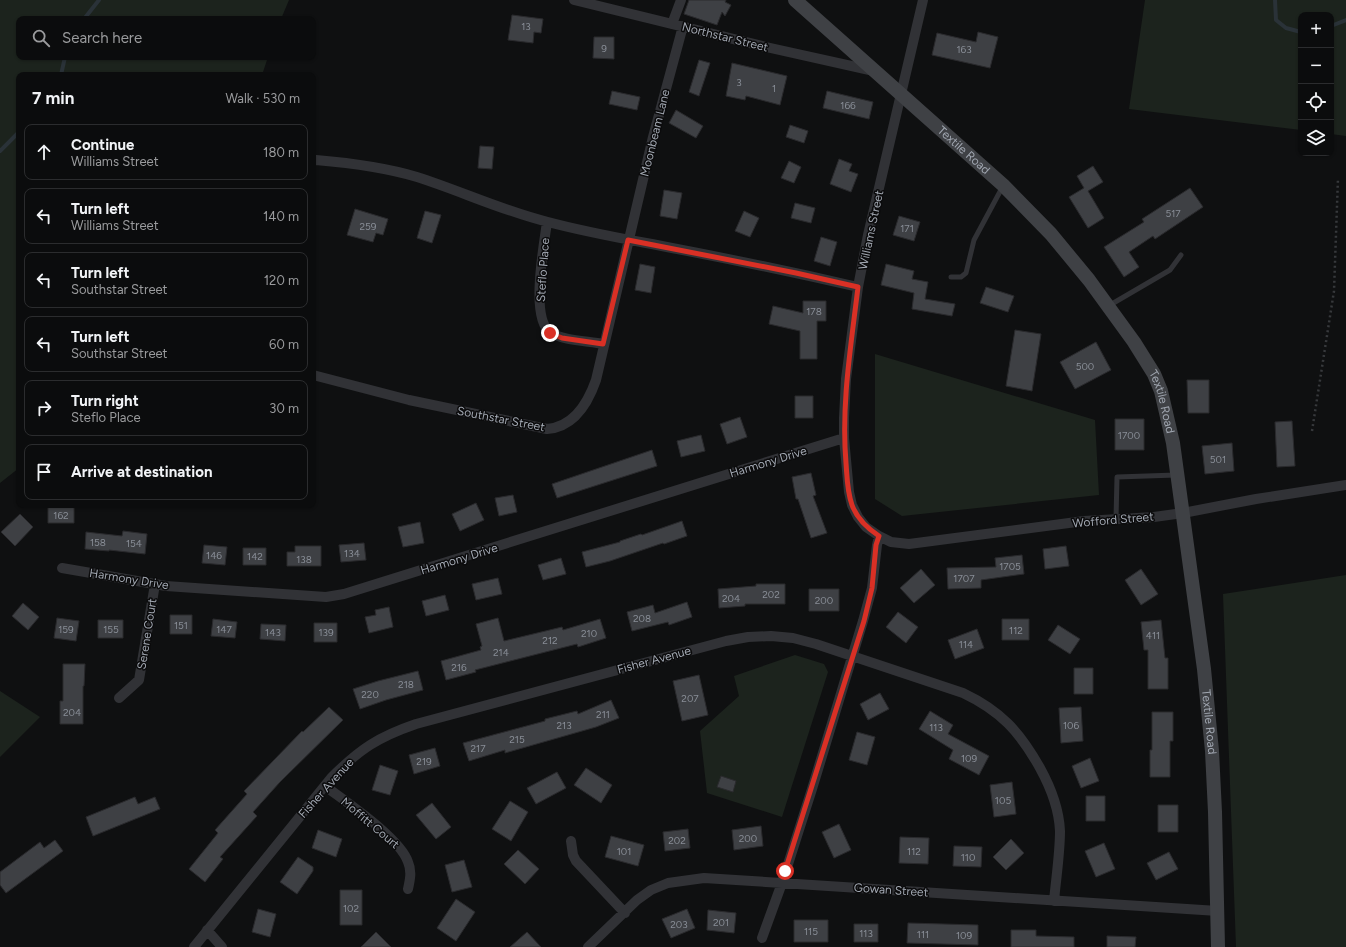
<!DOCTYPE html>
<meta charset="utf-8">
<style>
:root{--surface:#0b0c0d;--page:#141516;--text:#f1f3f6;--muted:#9a9b9d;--line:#2b2c2e}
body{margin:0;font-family:Figtree,sans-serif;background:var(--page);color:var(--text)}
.controls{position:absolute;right:12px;top:12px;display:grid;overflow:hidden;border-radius:8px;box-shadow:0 1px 3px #0004}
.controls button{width:36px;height:36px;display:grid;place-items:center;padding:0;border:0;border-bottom:1px solid var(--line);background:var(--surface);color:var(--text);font:20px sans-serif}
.stop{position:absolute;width:12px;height:12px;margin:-9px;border:3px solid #d93025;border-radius:50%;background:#fff}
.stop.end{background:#d93025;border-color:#fff;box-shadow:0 1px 4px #0008}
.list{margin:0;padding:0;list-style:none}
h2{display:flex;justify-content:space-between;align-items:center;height:52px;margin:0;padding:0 16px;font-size:17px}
h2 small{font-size:13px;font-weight:400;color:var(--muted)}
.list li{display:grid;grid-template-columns:26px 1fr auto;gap:12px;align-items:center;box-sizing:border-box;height:56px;margin:0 8px 8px;padding:0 8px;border:1px solid var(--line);border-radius:8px}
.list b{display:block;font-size:15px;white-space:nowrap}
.list p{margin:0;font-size:13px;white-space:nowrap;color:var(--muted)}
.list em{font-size:13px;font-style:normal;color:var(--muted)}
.icon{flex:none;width:22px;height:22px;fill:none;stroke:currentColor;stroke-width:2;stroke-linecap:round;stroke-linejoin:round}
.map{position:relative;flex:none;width:1346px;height:947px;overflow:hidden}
.search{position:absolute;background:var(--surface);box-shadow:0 1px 3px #0004;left:16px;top:16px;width:300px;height:44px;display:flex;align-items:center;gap:10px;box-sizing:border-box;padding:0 14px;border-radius:8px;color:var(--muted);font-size:15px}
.panel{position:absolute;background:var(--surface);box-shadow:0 1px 3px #0004;left:16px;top:72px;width:300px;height:436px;border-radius:8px}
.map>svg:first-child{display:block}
.green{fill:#1c231d}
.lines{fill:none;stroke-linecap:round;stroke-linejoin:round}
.stream{stroke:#2a3238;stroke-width:4}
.building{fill:#3e4044;stroke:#2a2a2d}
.path{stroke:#37393c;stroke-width:2.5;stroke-dasharray:2 3;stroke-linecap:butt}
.lane{stroke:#313236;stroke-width:5}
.street{stroke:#313236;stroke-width:10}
.secondary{stroke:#3f4145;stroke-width:14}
.route{stroke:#d93025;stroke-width:5}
.labels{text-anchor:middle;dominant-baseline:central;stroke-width:3;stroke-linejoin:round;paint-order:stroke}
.number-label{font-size:10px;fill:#888d96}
.street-label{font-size:12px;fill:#a1a7b1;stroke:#0b0b0c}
</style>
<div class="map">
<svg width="1346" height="947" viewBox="0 0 1346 947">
<rect width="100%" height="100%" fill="#0f1011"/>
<path class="green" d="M0 0H289L281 19H19V57H268L262 75H19V468L0 483Z
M1145 0H1346V136L1331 134V15H1301V130L1129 109Z
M875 354 1095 420 1099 495 902 516 875 499Z
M1346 575V947H1236L1223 594Z
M795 655 824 664 828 672 782 817 707 793 700 731 739 696 734 676Z
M0 691 40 717 0 757Z"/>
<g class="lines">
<path class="stream" d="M1275 0 1276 20 1286 28 1301 32
M84 19 99 0
M1331 26 1346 20
M61 75 65 57
M0 151 19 132"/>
</g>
<path class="building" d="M689 0H726L725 2 731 5 725 16 722 12 717 25 684 14Z
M512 15 543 19 541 33 534 32 533 43 508 40Z
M978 32 998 37 990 68 932 55 937 33 976 42Z
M594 37H614V59L593 58Z
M699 60 710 63 699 96 689 92Z
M732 63 787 76 780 105 746 96 745 100 726 96Z
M612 91 640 97 637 110 609 104Z
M827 91 873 102 869 119 823 108Z
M676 110 703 126 696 138 669 123Z
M790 125 808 131 804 143 786 137Z
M480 146 494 147 492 169 478 168Z
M839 159 852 164 849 171 858 174 851 192 830 184Z
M789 161 801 167 794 183 781 178Z
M1093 166 1103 182 1088 191 1104 218 1088 228 1069 197 1084 188 1077 176Z
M1190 188 1203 207 1155 239 1153 236 1129 252 1139 267 1124 277 1104 247 1144 222 1142 219Z
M664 190 682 193 677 219 660 216Z
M795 203 815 208 811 223 791 218Z
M355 209 388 219 383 235 376 233 373 242 347 235Z
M425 211 441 215 432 243 417 238Z
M744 211 759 218 750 237 735 231Z
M899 216 920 222 914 241 893 235Z
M821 237 837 242 830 266 814 261Z
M640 264 655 267 651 293 635 290Z
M886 264 914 271 912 279 928 282 925 299 955 304 952 316 912 309 914 293 881 285Z
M986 287 1014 296 1008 312 980 303Z
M803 301H826V321H817V359H800V331L769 324 773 306 803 313Z
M1015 330 1041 334 1032 391 1006 386Z
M1096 342 1111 370 1075 389 1060 362Z
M1187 380H1209V413H1188Z
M795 396H813V418H795Z
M740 417 747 437 727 444 720 424Z
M1115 419H1144V450H1115Z
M1292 421 1295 466 1277 467 1275 422Z
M701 435 705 451 681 457 677 441Z
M1232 443 1234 471 1205 474 1202 446Z
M652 450 657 466 557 498 552 484Z
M811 473 816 495 813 496 827 533 811 538 798 499H796L792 477Z
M513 495 517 512 499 516 495 498Z
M476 503 484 520 460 531 452 514Z
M48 507H74V523H48Z
M20 514 33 527 15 546 1 532Z
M682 521 687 536 664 544 663 543 610 561 586 567 582 552 620 542V541L641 534 642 535Z
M420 522 424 543 403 547 398 527Z
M123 531 147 534 145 554 109 550V551L85 549 86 532 122 536Z
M364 543 366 560 341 562 339 545Z
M204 545 227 547 225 565 202 563Z
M295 546H321V566H287V552H295Z
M1066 546 1069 566 1045 569 1043 549Z
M243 548H266V565H243Z
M1022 555 1024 574 981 580V588L948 589 947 568 996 567 995 558Z
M561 558 566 574 543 580 538 565Z
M921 569 935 585 914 603 900 588Z
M1141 569 1158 594 1141 605 1125 580Z
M498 578 502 594 476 600 472 584Z
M756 584H785V604H745V606L719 608 718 589 756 586Z
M809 589H839V611H809Z
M445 595 449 610 426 616 422 601Z
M687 602 692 617 669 625 668 622 632 631 627 612 653 605 655 613Z
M23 603 39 617 28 630 12 616Z
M389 607 393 627 369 633 365 617 376 615 375 610Z
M898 612 918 627 906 643 886 627Z
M170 615H192V634H170Z
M57 618 79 621 76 641 54 638Z
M498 618 504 641 562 627 563 630 600 619 606 638 578 647 577 644 475 670 476 672 446 680 441 661 481 650 480 647 482 646 476 624Z
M213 619 237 622 235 638 211 636Z
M1002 619H1029V640H1002Z
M98 620H123V638H98Z
M1161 620 1165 658H1168V689H1148V650H1144L1141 622Z
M314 623H337V642H314Z
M261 624 286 625 285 641 260 639Z
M1058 625 1080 639 1070 654 1048 640Z
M977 629 984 648 955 659 948 640Z
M63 664H85L84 686H83V724H60V701H63Z
M1074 668H1093V694H1074Z
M418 671 423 690 386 700 360 709 353 689 378 681Z
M699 675 708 715 682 721 673 681Z
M880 693 889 709 868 720 860 704Z
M611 700 619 718 596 727 505 753V750L469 761 463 743 545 721V719L577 711 578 714Z
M329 707 343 720 280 782 253 812 257 816 220 857 223 859 205 882 189 869 218 833 215 830 247 794 244 791 302 731 303 732Z
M1081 707 1083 741 1061 743 1059 708Z
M930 711 953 725 948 734 989 756 979 775 949 759 953 750 919 729Z
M1152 712H1173V741H1170V777H1150V750H1152Z
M857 732 875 737 867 765 849 760Z
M435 748 440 766 414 774 409 755Z
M1090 758 1099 781 1081 788 1072 766Z
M380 765 398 771 390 795 372 790Z
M586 768 612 785 601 803 574 785Z
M557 772 566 788 536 804 527 788Z
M721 776 736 781 733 792 717 787Z
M1012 782 1016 814 994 817 990 785Z
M1086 796H1105V821H1086Z
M135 797 138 804 155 797 160 809 93 836 86 817Z
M510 801 528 812 511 841 492 829Z
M432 803 451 827 436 839 416 815Z
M1158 805H1178V832H1158Z
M839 824 851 850 834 858 822 832Z
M761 826 763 846 734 850 732 830Z
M688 829 690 848 665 851 663 832Z
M318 830 342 839 336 857 312 848Z
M611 836 644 845 638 866 605 857Z
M900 837 929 838 928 864 899 863Z
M1011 839 1024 853 1006 870 993 857Z
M55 840 63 851 6 893 0 885V872L40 842 44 848Z
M1104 843 1115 869 1096 877 1085 851Z
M954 846 982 847 981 867 953 866Z
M518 850 539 869 525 884 504 864Z
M1169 852 1178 869 1156 880 1147 863Z
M298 857 313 867V871L297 894 280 882Z
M464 860 472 887 452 892 445 865Z
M340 890H362V925H340Z
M456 899 475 912 456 941 437 928Z
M258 909 276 914 270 937 252 932Z
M687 909 695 928 671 938 662 919Z
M708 910 736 913 734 933 707 930Z
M794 920H828V942H794Z
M908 923 978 925V945L907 943Z
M854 924H878V942H854Z
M1011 930H1036V936L1074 937V947H1011Z
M376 932 391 947H361Z
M527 932 541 947H510Z
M1107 936 1136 937 1135 947H1107Z"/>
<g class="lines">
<path class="path" d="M1312 431 1334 291 1338 178"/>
<path class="lane" d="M951 277H961L966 273 974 240 1003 186
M1110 305 1170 270 1181 255
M1116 519 1117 477 1176 475"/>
<path class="street" d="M574 0 766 47 874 71
M923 0 868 235 858 287 846 379 844 418V438L849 492 852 505 858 517 866 527 879 536 891 542 909 544 1084 521 1154 517 1183 513 1256 499 1346 485
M672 24 681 0
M313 161 316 160C351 163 384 167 417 177 461 191 503 211 548 222 589 233 631 240 672 248 735 260 797 273 858 287
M547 222C544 245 530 318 550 332 562 341 589 341 603 344
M313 375 409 400 547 429C574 427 588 403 596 380L653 137 683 26
M62 568 166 586 326 597 344 594 844 438
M119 698 139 680 155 584
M325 786C346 802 400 838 408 862 412 871 410 880 408 889
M571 841 573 855 576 861 625 913
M207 930 222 947
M762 938 782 883 812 789 863 621 872 588 877 545 879 536
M194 947 332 777C360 749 378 737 416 724L726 641 748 637 771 636 793 638 816 644 963 693C1001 711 1020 732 1040 768 1051 788 1059 808 1060 831 1060 853 1056 879 1054 901
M588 947 637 900 651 890 668 883 704 878 1218 911"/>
<path class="secondary" id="s1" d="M795 0 1003 185 1051 234 1089 280 1134 342 1154 374 1161 391 1173 443 1204 669 1212 751 1215 812 1218 947"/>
</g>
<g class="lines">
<path class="route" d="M550 333 562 338 603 344 628 240 796 273 858 287C851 346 841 404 846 463 847 476 847 491 852 505 857 519 867 528 879 536L876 545 872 588 864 621 785 871"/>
</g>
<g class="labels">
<g class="number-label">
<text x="526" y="26">13</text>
<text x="604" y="48">9</text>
<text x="964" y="49">163</text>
<text x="739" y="82">3</text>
<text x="774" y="88">1</text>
<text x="848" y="105">166</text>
<text x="1173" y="213">517</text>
<text x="368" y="226">259</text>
<text x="907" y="228">171</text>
<text x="814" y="311">178</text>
<text x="1085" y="366">500</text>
<text x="1129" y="435">1700</text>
<text x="1218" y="459">501</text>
<text x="61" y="515">162</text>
<text x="98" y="542">158</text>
<text x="134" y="543">154</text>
<text x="352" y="553">134</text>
<text x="214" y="555">146</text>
<text x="255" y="556">142</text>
<text x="304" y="559">138</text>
<text x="1010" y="566">1705</text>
<text x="964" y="578">1707</text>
<text x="771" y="594">202</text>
<text x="731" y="598">204</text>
<text x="824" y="600">200</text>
<text x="642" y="618">208</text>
<text x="181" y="625">151</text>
<text x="66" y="629">159</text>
<text x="111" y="629">155</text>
<text x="224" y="629">147</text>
<text x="1016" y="630">112</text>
<text x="273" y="632">143</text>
<text x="326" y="632">139</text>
<text x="589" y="633">210</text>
<text x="1153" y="635">411</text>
<text x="550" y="640">212</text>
<text x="966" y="644">114</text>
<text x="501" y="652">214</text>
<text x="459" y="667">216</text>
<text x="406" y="684">218</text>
<text x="370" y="694">220</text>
<text x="690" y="698">207</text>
<text x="72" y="712">204</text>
<text x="603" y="714">211</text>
<text x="564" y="725">213</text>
<text x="1071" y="725">106</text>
<text x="936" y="727">113</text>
<text x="517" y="739">215</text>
<text x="478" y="748">217</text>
<text x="969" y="758">109</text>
<text x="424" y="761">219</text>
<text x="1003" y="800">105</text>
<text x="748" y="838">200</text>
<text x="677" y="840">202</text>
<text x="624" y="851">101</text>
<text x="914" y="851">112</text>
<text x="968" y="857">110</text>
<text x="351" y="908">102</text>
<text x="721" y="922">201</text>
<text x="679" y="924">203</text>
<text x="811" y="931">115</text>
<text x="866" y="933">113</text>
<text x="923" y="934">111</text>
<text x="964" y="935">109</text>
</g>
<g class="street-label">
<text transform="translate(725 37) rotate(14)">Northstar Street</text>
<text transform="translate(655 133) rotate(-76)">Moonbeam Lane</text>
<text stroke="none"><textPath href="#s1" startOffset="226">Textile Road</textPath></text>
<text transform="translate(871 230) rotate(-78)">Williams Street</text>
<text transform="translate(543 270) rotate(-86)">Steflo Place</text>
<text stroke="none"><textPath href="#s1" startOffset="550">Textile Road</textPath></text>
<text transform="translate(501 419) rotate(11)">Southstar Street</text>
<text transform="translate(768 462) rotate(-17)">Harmony Drive</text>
<text transform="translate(1113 520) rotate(-5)">Wofford Street</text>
<text transform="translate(459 559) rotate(-17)">Harmony Drive</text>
<text transform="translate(129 579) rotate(9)">Harmony Drive</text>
<text transform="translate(147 634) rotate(-81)">Serene Court</text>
<text transform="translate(654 660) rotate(-15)">Fisher Avenue</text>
<text stroke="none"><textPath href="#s1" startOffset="874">Textile Road</textPath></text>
<text transform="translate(326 788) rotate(-48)">Fisher Avenue</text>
<text transform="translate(370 823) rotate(40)">Moffitt Court</text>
<text transform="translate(891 890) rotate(4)">Gowan Street</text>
</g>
</g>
</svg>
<div class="controls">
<button>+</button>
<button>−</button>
<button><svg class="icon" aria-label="locate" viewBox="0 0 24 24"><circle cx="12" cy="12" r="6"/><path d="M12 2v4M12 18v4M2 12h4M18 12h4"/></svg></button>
<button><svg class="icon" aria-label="layers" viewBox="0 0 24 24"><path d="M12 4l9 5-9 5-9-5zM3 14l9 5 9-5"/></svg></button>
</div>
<div class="stop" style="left:785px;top:871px"></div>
<div class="stop end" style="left:550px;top:333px"></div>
<div class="search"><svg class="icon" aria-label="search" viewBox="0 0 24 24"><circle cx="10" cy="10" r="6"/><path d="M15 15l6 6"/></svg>Search here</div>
<section class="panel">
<h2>7 min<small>Walk · 530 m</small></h2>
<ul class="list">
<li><svg class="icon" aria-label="ahead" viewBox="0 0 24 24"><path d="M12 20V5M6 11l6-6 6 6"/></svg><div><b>Continue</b><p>Williams Street</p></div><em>180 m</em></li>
<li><svg class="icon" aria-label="left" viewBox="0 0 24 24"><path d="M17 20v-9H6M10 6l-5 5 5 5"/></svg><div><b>Turn left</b><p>Williams Street</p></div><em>140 m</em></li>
<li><svg class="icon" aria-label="left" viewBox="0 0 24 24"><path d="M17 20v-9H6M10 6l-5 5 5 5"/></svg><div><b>Turn left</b><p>Southstar Street</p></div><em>120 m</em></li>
<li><svg class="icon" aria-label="left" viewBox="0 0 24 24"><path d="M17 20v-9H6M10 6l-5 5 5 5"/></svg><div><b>Turn left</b><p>Southstar Street</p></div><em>60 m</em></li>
<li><svg class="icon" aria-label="right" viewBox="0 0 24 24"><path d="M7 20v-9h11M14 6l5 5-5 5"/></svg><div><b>Turn right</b><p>Steflo Place</p></div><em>30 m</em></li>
<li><svg class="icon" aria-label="arrive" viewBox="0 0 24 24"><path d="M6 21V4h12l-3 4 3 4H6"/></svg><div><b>Arrive at destination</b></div></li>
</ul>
</section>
</div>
